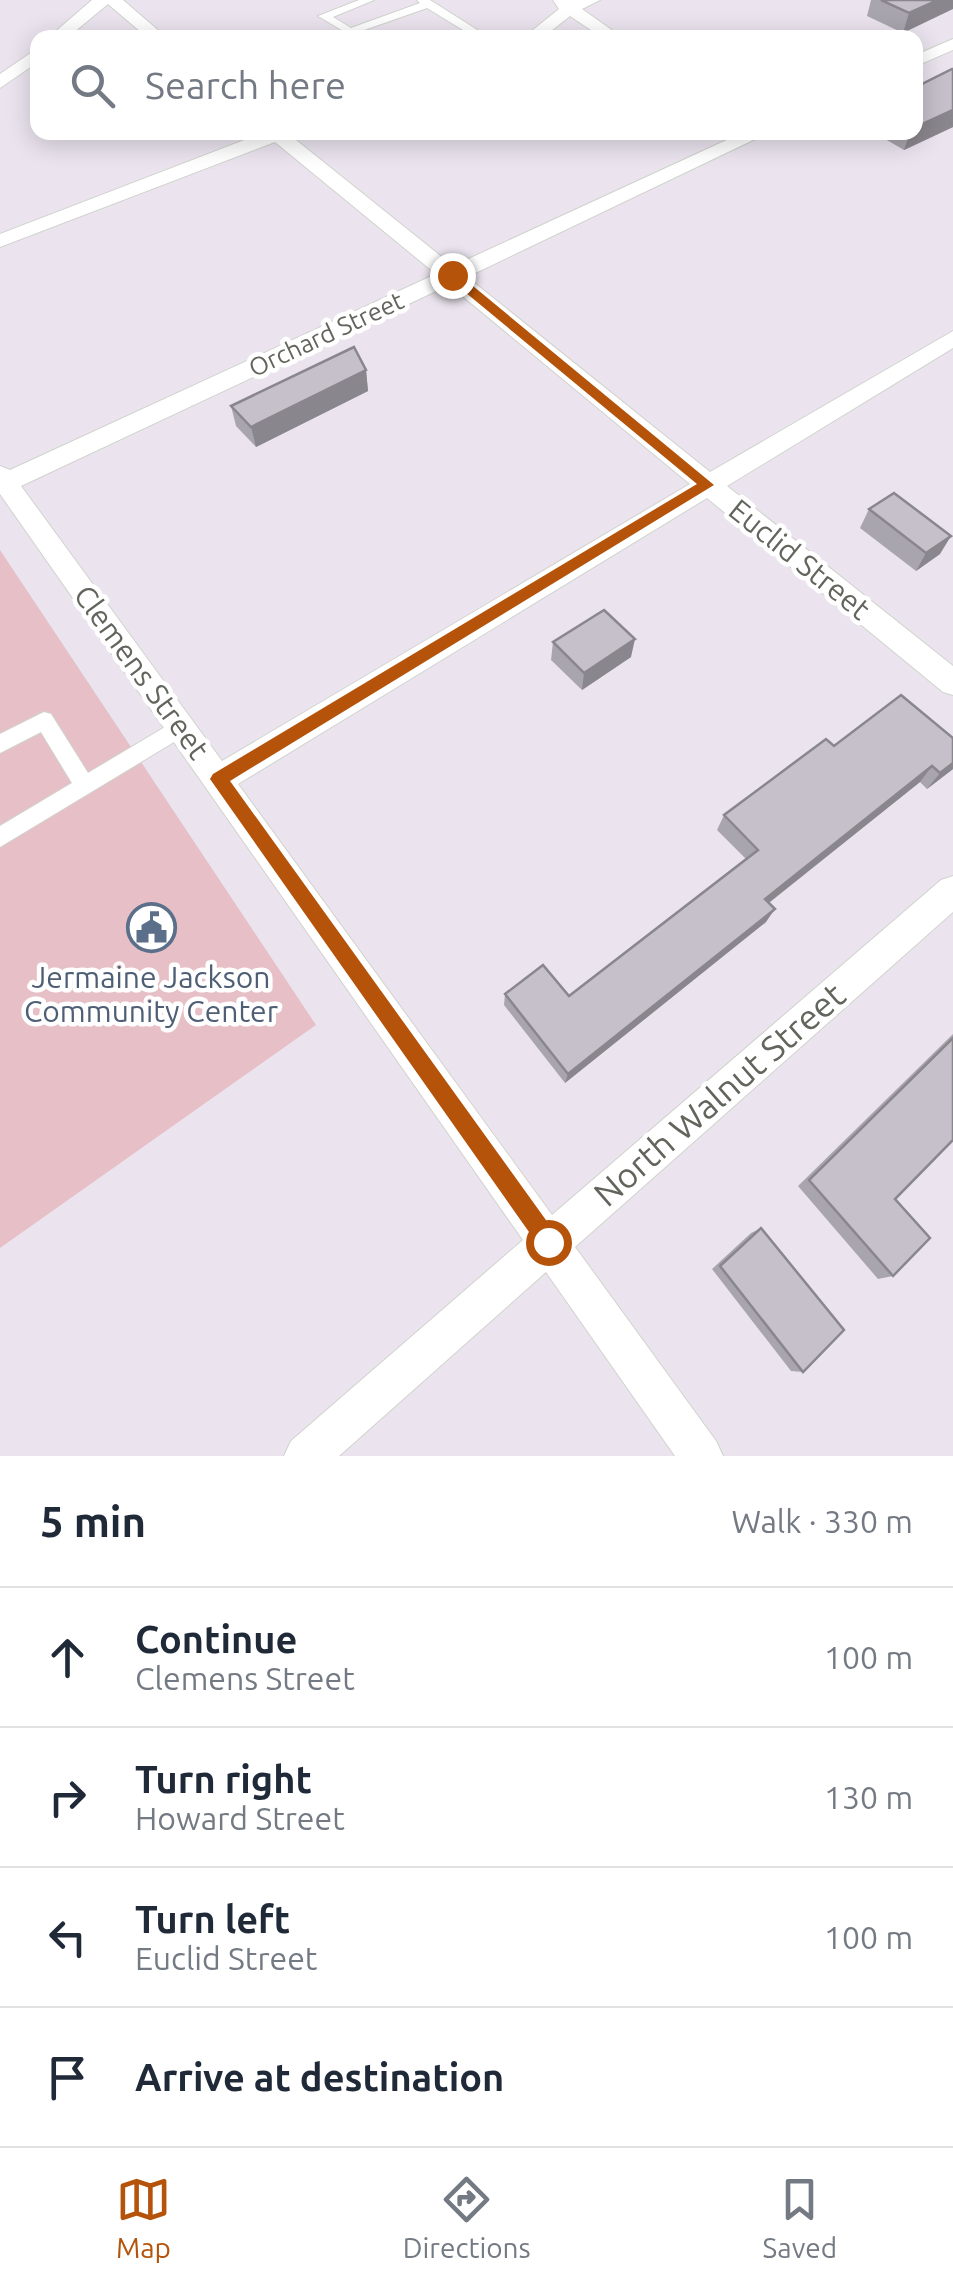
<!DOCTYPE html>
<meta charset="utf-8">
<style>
:root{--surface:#fff;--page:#f6f6f7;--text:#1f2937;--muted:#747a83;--line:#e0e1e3;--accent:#b45309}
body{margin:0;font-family:Ubuntu,sans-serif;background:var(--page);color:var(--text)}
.stop{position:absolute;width:30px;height:30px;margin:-22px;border:8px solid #b45309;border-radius:50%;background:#fff}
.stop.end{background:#b45309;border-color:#fff;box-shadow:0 2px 10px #0008}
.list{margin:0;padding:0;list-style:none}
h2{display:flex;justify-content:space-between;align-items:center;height:130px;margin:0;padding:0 40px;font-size:42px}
h2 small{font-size:32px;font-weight:400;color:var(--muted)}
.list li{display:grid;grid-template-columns:65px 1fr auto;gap:30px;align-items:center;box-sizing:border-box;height:140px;padding:0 40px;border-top:2px solid var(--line)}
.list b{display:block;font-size:38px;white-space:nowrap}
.list p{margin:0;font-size:32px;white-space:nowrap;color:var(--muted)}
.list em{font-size:32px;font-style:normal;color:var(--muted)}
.icon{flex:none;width:55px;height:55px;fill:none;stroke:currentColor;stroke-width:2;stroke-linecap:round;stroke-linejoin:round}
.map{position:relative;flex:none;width:953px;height:1456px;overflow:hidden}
.search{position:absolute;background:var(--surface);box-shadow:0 5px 25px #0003;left:30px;right:30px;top:30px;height:110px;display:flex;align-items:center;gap:25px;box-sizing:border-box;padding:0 35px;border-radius:20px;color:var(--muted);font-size:38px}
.sheet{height:690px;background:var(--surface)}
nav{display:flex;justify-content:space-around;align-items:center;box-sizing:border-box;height:140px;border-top:2px solid var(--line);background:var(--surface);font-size:28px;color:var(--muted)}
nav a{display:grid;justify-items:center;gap:5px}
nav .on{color:var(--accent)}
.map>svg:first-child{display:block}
.green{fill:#e7c0c7}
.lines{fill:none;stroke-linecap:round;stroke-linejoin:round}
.lane-casing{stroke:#d0d3cd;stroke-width:2}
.street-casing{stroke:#d0d3cd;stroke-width:2}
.lane{fill:#fff;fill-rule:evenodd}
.street{fill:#fff;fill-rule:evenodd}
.wall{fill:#a9a5ae}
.shaded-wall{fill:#8a868d}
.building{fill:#c5c0ca;stroke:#8a868d;stroke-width:2.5}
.route{fill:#b45309}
.labels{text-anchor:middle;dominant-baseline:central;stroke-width:9;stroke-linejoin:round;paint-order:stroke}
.far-street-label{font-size:25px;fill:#62655c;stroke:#fff}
.street-label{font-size:30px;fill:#62655c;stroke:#fff}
.service-label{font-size:30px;fill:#4e5e75;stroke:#fff}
.near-street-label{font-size:35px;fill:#62655c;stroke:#fff}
</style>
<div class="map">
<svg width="953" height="1456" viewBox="0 0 953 1456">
<rect width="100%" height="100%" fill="#ebe4ef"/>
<path class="green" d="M0 550 316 1025 0 1248Z"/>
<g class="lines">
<defs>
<path id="lane" d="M359 0H374L333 17 351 28 420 3 417 0H430L490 38H476L427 8 350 35 318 16Z
M44 712 51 714 88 773 175 721H189L192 727 189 733 0 847V826L72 783 41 732 0 753V734Z"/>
<path id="street" d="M92 0H123L167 38H148L108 4 67 38H48Z
M553 0H600L582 9 623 38H603L570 16 542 38H523L559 9Z
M953 39V50L916 66V55Z
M38 48V62L0 88V74Z
M265 132H294L291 136 453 266 744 132H770L467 277 710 472 953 331V348L727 486 953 666V695L943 692 707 498 238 784 552 1215 941 880 953 876V912L575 1247 716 1441 723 1456H675L546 1272 339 1456H284L291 1441 523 1240 0 494V466L10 470 436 274 275 142 0 247V234ZM449 285 690 484 222 761 21 486Z"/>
</defs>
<use href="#lane" class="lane-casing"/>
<use href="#street" class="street-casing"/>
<use href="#lane" class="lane"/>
<use href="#street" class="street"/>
</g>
<path class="wall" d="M871 0H953L903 33 867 16Z
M952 69 953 70V127L904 150 873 132H916V87Z
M366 370 368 391 256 447 236 426 231 406Z
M869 509 940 554 916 571 860 528Z
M553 642 631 657 582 690 551 660Z
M953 738V769L927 789 920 782 769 903 766 922 565 1083 504 1005 505 994 569 996 746 859 717 830 724 815 834 746Z
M953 1034V1140L895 1199 893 1276 878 1279 798 1186Z
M761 1228 803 1372 791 1371 712 1269 751 1233Z"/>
<path class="shaded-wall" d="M938 0H953V9L903 33 909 13Z
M953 110V127L904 150 910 132H916V127Z
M366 370 368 391 256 447 251 427Z
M951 536 940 554 916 571 926 553Z
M635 639 631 657 582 690 584 673Z
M953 763V769L927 789 940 773Z
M932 766 920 782 757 912 765 899Z
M775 909 766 922 565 1083 568 1074Z"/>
<path class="building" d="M881 0H938L909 13Z
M952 69 953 70V110L916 127V87Z
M354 347 366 370 251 427 231 406Z
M894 493 951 536 926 553 869 509Z
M604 610 635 639 584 673 553 642Z
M901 695 953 738V763L940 773 932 766 765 899 775 909 568 1074 505 994 543 965 569 996 758 850 724 815 826 739 834 746Z
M953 1038V1140L895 1199 930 1238 893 1276 809 1180Z
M761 1228 844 1330 803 1372 720 1266Z"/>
<path class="route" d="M448 272H456L714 485 230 781 556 1234 559 1242 556 1249 548 1252 541 1249 210 779 213 774 697 484 448 278Z"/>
<defs>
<symbol id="civic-ring" viewBox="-11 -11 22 22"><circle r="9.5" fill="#fff" stroke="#5c6f8a" stroke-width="1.5"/><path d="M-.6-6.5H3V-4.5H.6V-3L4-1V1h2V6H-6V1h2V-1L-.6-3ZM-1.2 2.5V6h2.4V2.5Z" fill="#5c6f8a"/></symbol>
</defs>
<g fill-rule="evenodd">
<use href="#civic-ring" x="124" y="900" width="55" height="55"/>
</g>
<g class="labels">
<g class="far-street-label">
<text transform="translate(326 334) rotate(-25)">Orchard Street</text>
</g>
<g class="street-label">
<text transform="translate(800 559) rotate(39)">Euclid Street</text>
<text transform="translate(142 672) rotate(54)">Clemens Street</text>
</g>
<g class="service-label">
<text x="151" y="977">Jermaine Jackson<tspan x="151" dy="34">Community Center</tspan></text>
</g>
<g class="near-street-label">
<text transform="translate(719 1094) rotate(-41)">North Walnut Street</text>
</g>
</g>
</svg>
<div class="stop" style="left:548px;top:1242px"></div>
<div class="stop end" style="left:452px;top:275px"></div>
<div class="search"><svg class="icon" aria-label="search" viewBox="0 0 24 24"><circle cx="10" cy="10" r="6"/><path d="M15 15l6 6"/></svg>Search here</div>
</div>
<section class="sheet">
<h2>5 min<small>Walk · 330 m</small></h2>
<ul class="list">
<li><svg class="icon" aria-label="ahead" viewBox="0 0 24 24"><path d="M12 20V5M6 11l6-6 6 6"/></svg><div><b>Continue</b><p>Clemens Street</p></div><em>100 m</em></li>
<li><svg class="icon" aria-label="right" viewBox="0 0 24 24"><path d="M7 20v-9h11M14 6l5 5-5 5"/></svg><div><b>Turn right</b><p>Howard Street</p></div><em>130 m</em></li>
<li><svg class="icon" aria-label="left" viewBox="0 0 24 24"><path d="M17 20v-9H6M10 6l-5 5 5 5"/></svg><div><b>Turn left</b><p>Euclid Street</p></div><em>100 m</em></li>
<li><svg class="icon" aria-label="arrive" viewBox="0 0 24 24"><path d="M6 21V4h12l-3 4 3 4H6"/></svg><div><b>Arrive at destination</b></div></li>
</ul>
</section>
<nav>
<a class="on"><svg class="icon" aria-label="map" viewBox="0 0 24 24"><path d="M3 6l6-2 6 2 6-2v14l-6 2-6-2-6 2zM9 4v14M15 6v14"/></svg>Map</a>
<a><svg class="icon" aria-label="directions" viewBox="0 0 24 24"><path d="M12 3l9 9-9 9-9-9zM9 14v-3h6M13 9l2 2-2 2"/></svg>Directions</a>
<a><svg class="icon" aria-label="saved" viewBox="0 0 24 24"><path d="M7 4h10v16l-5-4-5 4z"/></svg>Saved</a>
</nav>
